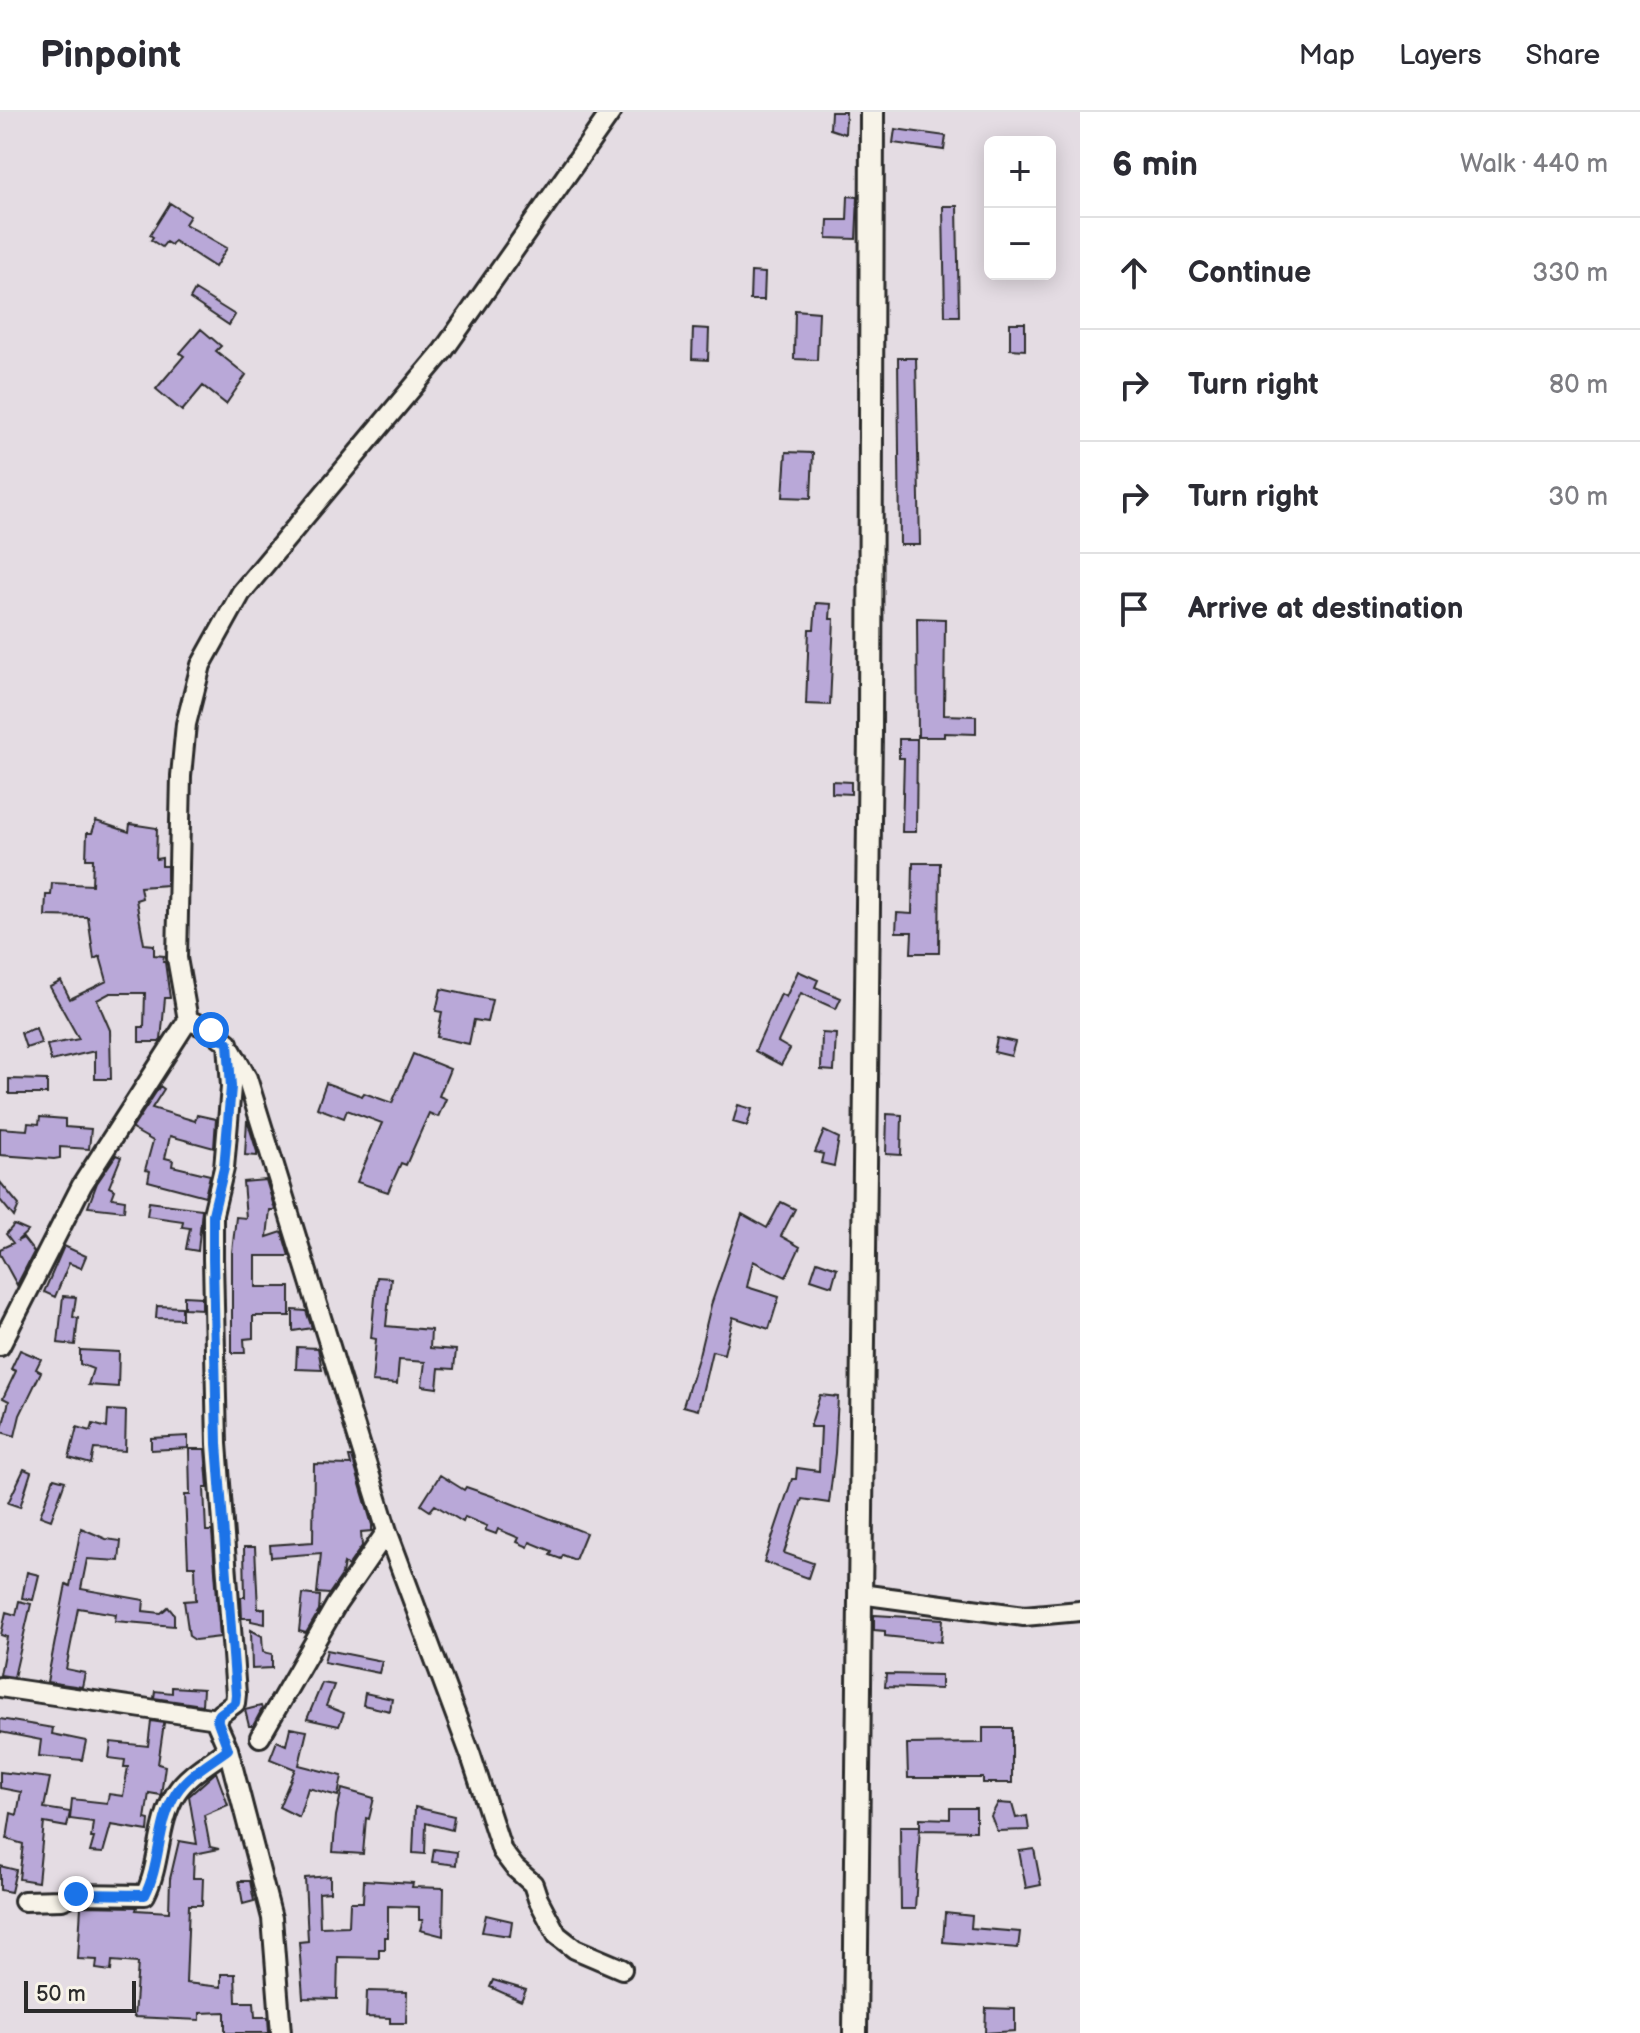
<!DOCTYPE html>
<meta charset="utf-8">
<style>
:root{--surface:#fff;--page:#f2f2f3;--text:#2b2b33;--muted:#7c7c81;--line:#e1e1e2}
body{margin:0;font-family:"Balsamiq Sans",sans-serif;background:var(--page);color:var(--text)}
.controls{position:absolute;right:24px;top:24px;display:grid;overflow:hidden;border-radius:12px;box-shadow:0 4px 20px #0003}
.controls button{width:72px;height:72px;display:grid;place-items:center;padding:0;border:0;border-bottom:2px solid var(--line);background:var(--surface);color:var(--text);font:40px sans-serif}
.scale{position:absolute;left:24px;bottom:20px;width:112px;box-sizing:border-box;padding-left:8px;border:4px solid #2b2b2b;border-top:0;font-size:22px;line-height:28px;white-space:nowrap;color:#2b2b2b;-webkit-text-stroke:6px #f7f3e8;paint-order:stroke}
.stop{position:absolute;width:24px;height:24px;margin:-18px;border:6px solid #1a73e8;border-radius:50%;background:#fff}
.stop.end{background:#1a73e8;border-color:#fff;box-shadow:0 2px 8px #0008}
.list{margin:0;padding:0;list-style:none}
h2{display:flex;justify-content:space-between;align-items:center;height:104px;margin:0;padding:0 32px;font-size:34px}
h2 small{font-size:26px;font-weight:400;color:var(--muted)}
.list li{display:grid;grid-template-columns:52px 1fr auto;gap:24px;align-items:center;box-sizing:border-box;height:112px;padding:0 32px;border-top:2px solid var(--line)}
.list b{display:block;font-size:30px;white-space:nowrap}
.list em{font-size:26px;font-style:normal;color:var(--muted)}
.icon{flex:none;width:44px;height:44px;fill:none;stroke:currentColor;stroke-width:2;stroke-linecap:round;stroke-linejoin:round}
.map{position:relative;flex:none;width:1080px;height:1921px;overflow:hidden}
header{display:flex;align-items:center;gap:48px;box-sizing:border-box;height:112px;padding:0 40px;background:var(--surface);border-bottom:2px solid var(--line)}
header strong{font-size:38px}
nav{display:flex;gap:44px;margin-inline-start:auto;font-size:28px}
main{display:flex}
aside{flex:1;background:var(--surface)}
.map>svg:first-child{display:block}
.building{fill:#b9a8d8;stroke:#2b2b2b;stroke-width:2}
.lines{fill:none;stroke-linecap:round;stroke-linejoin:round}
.minor-casing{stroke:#2b2b2b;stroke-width:24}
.major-casing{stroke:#2b2b2b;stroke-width:28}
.minor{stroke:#f7f3e8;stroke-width:18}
.major{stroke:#f7f3e8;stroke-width:22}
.route{stroke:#1a73e8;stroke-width:10}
</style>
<header>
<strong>Pinpoint</strong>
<nav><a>Map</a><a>Layers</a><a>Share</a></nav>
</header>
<main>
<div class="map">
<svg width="1080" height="1921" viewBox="0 0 1080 1921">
<rect width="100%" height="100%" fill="#e4dce3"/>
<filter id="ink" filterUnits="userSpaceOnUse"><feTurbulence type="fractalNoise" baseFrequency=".0125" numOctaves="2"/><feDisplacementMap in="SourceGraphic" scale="16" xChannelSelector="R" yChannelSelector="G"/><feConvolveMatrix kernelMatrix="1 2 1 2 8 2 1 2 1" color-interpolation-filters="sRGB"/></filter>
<g filter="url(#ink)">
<path class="building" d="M831 0H846L845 22 830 17Z
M895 17 946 24 944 38 893 31Z
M848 84 858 85 856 127 827 126 828 108H847Z
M170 91 190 104 185 112 227 136 215 155 174 129 171 133 166 130 162 135 151 128 153 125 150 123Z
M943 94H957L959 204H945Z
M751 160 765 161 764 188H750Z
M195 178 235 203 229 213 190 187Z
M795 198 819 200 817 248 794 247Z
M1010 211H1025V238L1010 237Z
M693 216 709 217 708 248 692 247Z
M201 217 221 234 216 239 246 263 226 292 203 274 182 299 156 277 184 244 180 241Z
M898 246H916L920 433H900Z
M786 340 813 341 811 386 783 385Z
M816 491 831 492 830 507H834L830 593 806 592 809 517H814Z
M917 506 945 507 944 603 976 604V622L944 621V625H918Z
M899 627H917L916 720H902L904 646H899Z
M832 669 851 670V682L832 681Z
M96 709 129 720 130 712 157 716 156 747 162 746V754H167V773L140 775 142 786 136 788 144 832 154 833V843L164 844 163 850H165L170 886H165L161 928 159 930H139V915H144L145 881H110L97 888 110 918 111 967H95V939L51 949 47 933 79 927 50 875 61 869 70 887 107 869 100 844 94 847 88 805 45 804 46 783H51L52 771 92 773 93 747H86L87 721H92Z
M913 751H940L939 841H911L912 820H896L897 801 912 802Z
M798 859 818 868 815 875 841 886 836 897 801 881 778 930 790 937 781 953 755 939 781 882 786 885Z
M441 877 492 888 487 910 474 908 469 932 437 925 442 900 436 899Z
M36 916 41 931 26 936 21 921Z
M822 921 836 922 834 959 821 958Z
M997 926 1015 930 1011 944 994 940Z
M413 942 450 957 439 984 446 987 438 1005 429 1001 406 1053 401 1051 388 1080 357 1070 382 1011 347 998 344 1006 317 996 326 971 362 984 364 981 392 991Z
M9 967 47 968V982H9Z
M160 974 164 977 152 996 195 1009 197 1003 216 1007 214 1036 170 1024 165 1046 173 1048 172 1054 210 1063 205 1084 148 1069 150 1059 145 1058 153 1029 132 1017Z
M738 993 752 997 747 1014 733 1010Z
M887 1002 902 1003 901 1043 886 1042Z
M40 1005 65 1007V1015L91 1017 89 1037 60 1035V1046L54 1047 0 1043V1016L27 1018 28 1011 39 1012Z
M247 1008 257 1040V1044L245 1043Z
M824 1019 839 1026 834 1054 821 1051 823 1042 815 1040Z
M116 1043 121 1045 109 1075 115 1078 112 1086 125 1088 124 1099 88 1095 97 1071Z
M266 1068 275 1098H270L267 1125 282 1120 289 1144H256V1175H290V1204H253V1226L244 1227 245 1241H232V1140L236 1105 246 1106 243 1070Z
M0 1070 19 1093 14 1105 0 1088Z
M149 1090 202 1097 198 1139 186 1137 190 1116 182 1115 183 1109 147 1104Z
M781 1090 795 1097 781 1124 800 1135 786 1165 753 1149 747 1175 779 1185 769 1217 733 1205 724 1242 712 1239 698 1298 683 1294 699 1243 711 1193 742 1102 767 1116Z
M14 1113 28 1119 17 1129 23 1126 34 1140 17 1173 0 1142V1137L13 1131 6 1122Z
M64 1134 86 1144 81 1156 69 1151 55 1185 44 1180Z
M817 1149 837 1156 832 1174 811 1167Z
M377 1165 391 1166 386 1214 431 1218 430 1236 456 1238 454 1257 439 1256 437 1276 422 1274 425 1250 399 1248 397 1272 372 1270 376 1227 371 1226Z
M63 1184 76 1185 73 1205 78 1206 75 1233 58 1231Z
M184 1184 202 1185V1197L184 1196Z
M157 1194 182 1195V1207L156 1206Z
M293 1198 306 1199 312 1216 293 1219Z
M297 1235 318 1236 322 1258 296 1257Z
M20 1238 41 1247 36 1257 41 1260 20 1303 15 1324 1 1320 9 1289 3 1286 16 1259 11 1257Z
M80 1238 119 1240 118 1275 88 1273 93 1257 80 1252Z
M820 1283 838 1285 835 1341 829 1391 802 1387 784 1441 813 1451 808 1466 764 1450 792 1367H796L797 1356 819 1359 821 1315H810Z
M108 1298 126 1299 125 1339 94 1337 91 1352 69 1346 77 1315 91 1319 93 1312 107 1316Z
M188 1324V1336L151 1338V1326Z
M189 1337H205L208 1376H204L206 1419H212L220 1525 195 1528 189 1524 184 1489 196 1488 195 1454H188L185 1383H190Z
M349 1345H352L372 1413V1419L361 1420 362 1434 348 1454 344 1451 342 1463 329 1482 317 1481 321 1441 271 1445 270 1433 313 1430 314 1352 351 1353Z
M24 1357 31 1360 20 1395 8 1391Z
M440 1363 464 1378 466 1375 498 1386 586 1421 575 1448 563 1443 561 1447 550 1443 552 1439 530 1430 528 1435 517 1430 519 1426 498 1417 496 1422 485 1418 487 1414 465 1405 463 1410 435 1393 430 1399 421 1393Z
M54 1366 65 1369 51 1408 40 1404Z
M81 1416 106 1427 121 1429 119 1449 87 1447 81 1477 144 1488 143 1499 161 1501 168 1495 174 1502V1514L115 1509 116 1502 78 1496 66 1557 85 1561 82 1575 47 1570 66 1472 70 1474Z
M244 1435H255L258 1497 265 1496V1512L251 1509V1506H242L241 1485H245Z
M27 1460 39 1463 33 1488 22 1486Z
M303 1482 320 1484 319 1499 306 1521 299 1519Z
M19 1489 31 1492 14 1565 0 1563 7 1525 1 1523 6 1500 16 1503Z
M874 1503 943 1507 941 1530 885 1524V1519L874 1518Z
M251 1518 262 1524 263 1540 272 1542V1556L252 1557Z
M327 1538 382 1549 379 1561 324 1550Z
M886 1562 941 1563V1577L885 1575Z
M322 1571 334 1573 326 1594 344 1601 339 1614 307 1607Z
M172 1575 203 1577 202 1593 154 1586 155 1579 172 1581Z
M365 1581 392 1587 390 1599 363 1593Z
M261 1594 262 1597 253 1614H249L245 1598Z
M0 1607 53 1616 52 1622 86 1629 82 1648 39 1644 41 1628 0 1620Z
M151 1609 164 1611 158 1652 165 1654 161 1683 149 1681 145 1707 149 1708 148 1719 111 1713 103 1741 90 1740 94 1726H91L93 1710 70 1707 72 1687 107 1691 109 1682 123 1684 128 1655H124L125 1648 109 1646 111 1630 148 1634Z
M290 1616 307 1619 299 1653 342 1664 338 1684 308 1676 299 1705 279 1695 295 1657 270 1647 277 1629 286 1633Z
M983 1616H1012V1671H983V1666H908L907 1632 983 1631Z
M0 1660 50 1666 44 1696 70 1700 67 1715 44 1711 38 1770 19 1767 23 1732 7 1727 11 1701 17 1703 21 1680 0 1676Z
M216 1660 228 1693 204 1703 210 1735 219 1737 194 1742 193 1766H203L202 1793H189L186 1871 221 1875V1862H235L236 1890H254L255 1905H268L269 1921H225V1900L200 1901V1908L134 1905 138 1851 112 1849 111 1859 96 1857 97 1848 78 1847 81 1794 137 1795 136 1798 169 1800 170 1767 179 1729 197 1732 189 1684Z
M342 1677 374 1686 369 1707 366 1706 363 1742 333 1740 336 1704Z
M998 1691 1012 1692 1016 1706 1027 1704 1029 1718 997 1719 991 1704Z
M415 1695 454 1704 452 1718 426 1711 425 1742 413 1741Z
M950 1696H976V1719L920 1718V1706L950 1707Z
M900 1714H920L915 1797H901Z
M434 1737 457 1740 456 1753 432 1750Z
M1034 1737 1041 1773 1026 1776 1019 1739Z
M0 1754 16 1758 11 1780 0 1778Z
M330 1764V1780L319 1781 320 1815 349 1814 350 1790H363L364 1768 413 1771 412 1775 444 1776 443 1824 420 1818 423 1808H419V1795L388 1794V1825H385V1837H379V1846L338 1845 337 1887 303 1886 299 1830 308 1829 305 1766Z
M239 1769H250L254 1789 243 1792Z
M945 1801 972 1804 971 1816 1020 1820 1018 1836 943 1830Z
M486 1803 512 1809 510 1824 482 1820Z
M493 1868 526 1878 521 1889 490 1875Z
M367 1879 407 1880 406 1911H390V1906L366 1905Z
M986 1896 1015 1897V1919L985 1921Z"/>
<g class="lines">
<defs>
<path id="minor" d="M188 908 211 918 228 931 231 975 224 1056 213 1102V1147L217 1332 236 1582 235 1591 220 1602 217 1612 228 1637 272 1806 281 1921
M230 936 247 966 387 1419 471 1644 502 1739 515 1756 533 1772 538 1787 557 1823 575 1837 622 1857
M0 1234 82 1073 188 908 177 846 181 664 186 612 201 553 241 481 443 239 611 0
M860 1482 1024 1504 1080 1499
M0 1575 217 1607
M260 1625 336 1493 387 1419
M24 1789 62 1788 76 1782 145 1783C161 1752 157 1711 176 1681 188 1662 211 1650 228 1637"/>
<path id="major" d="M855 1921 870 621 872 0"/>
</defs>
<use href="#minor" class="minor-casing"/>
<use href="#major" class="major-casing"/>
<use href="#minor" class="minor"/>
<use href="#major" class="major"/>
</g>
</g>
<g class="lines" filter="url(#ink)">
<path class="route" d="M76 1782 145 1783C161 1752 157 1711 176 1681 188 1662 211 1650 228 1637L217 1607 220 1602 235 1591 236 1582 217 1332 213 1147V1102L224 1056 231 975 228 931 211 918"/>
</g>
</svg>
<div class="controls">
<button>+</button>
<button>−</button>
</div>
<div class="scale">50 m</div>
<div class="stop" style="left:211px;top:918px"></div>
<div class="stop end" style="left:76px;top:1782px"></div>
</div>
<aside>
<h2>6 min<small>Walk · 440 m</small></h2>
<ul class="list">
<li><svg class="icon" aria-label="ahead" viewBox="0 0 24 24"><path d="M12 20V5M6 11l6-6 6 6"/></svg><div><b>Continue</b></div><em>330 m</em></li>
<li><svg class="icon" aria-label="right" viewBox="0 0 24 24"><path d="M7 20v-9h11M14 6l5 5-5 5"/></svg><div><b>Turn right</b></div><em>80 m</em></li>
<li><svg class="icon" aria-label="right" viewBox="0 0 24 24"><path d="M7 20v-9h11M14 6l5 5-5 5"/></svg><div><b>Turn right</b></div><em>30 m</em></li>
<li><svg class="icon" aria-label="arrive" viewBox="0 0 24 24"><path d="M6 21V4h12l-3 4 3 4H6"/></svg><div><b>Arrive at destination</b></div></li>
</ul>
</aside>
</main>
